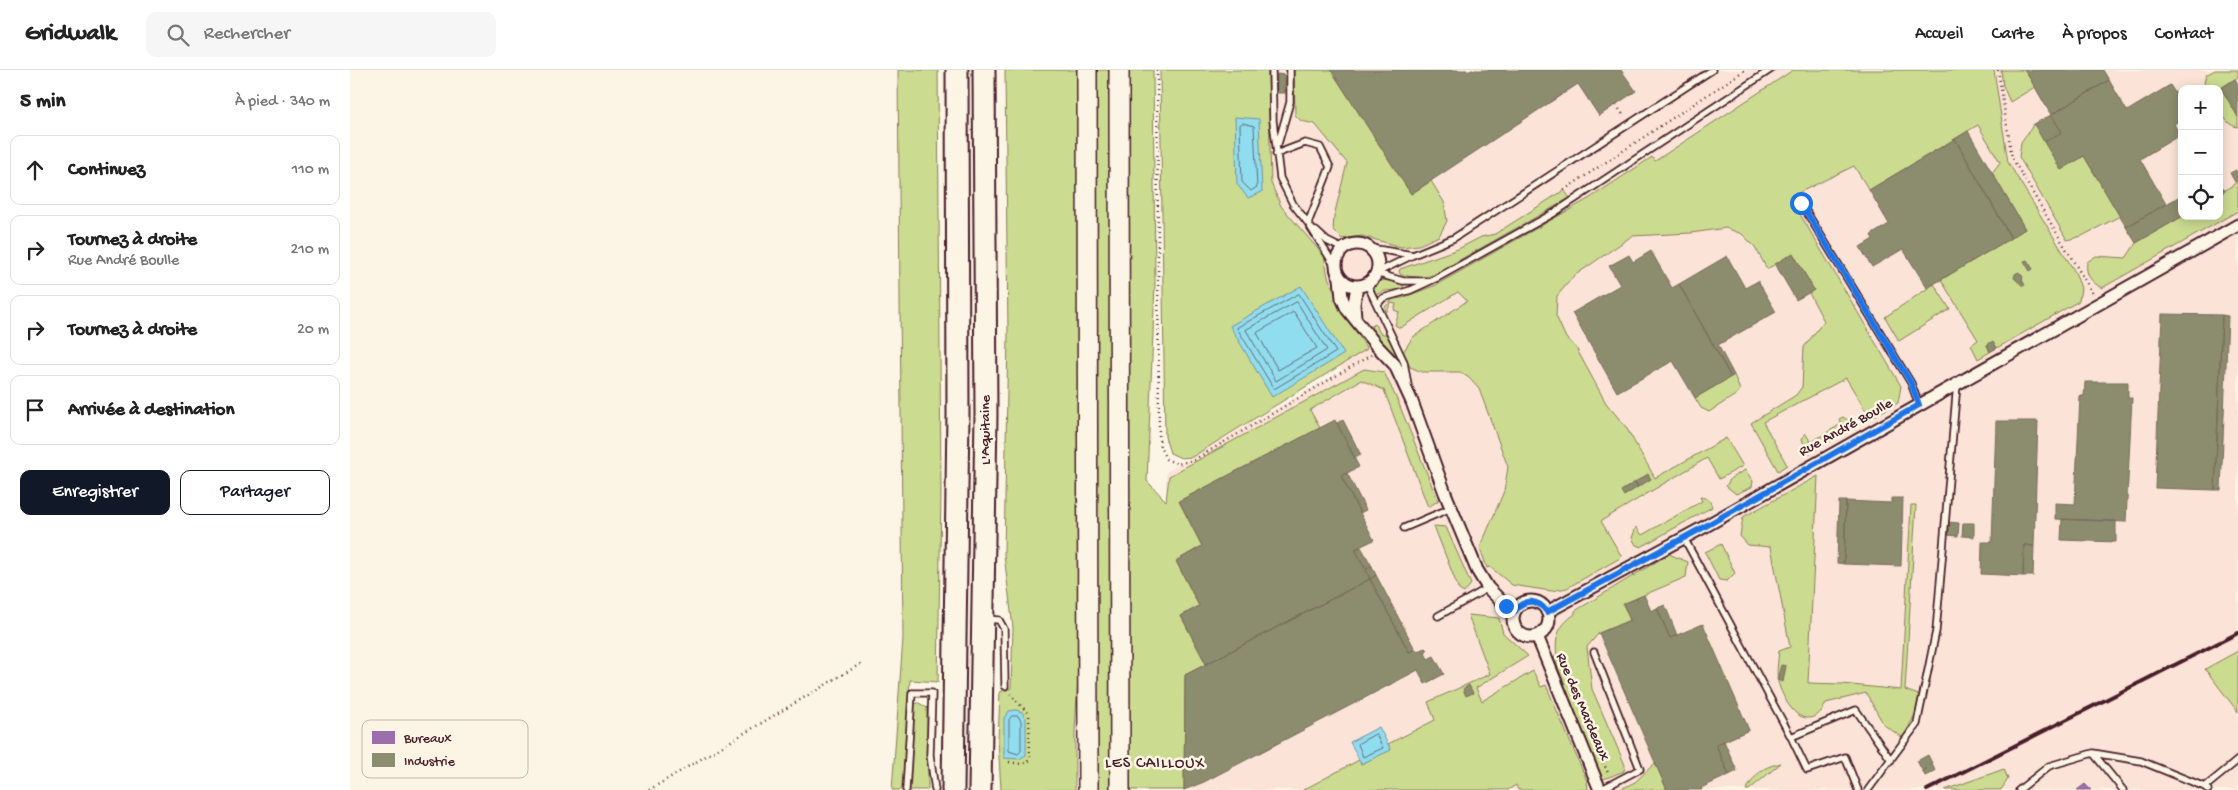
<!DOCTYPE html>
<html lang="fr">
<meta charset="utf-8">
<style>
:root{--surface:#fff;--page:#f6f6f6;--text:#222;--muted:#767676;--line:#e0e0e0;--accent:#111827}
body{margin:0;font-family:"Gochi Hand",sans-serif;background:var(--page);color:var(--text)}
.controls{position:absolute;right:15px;top:15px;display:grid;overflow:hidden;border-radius:10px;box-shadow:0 2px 12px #0003}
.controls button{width:45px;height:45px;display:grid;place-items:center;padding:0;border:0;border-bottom:1px solid var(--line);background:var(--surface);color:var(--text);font:25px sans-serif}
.stop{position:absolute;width:15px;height:15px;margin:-11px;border:4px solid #1a73e8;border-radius:50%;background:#fff}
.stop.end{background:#1a73e8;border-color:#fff;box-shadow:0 1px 5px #0008}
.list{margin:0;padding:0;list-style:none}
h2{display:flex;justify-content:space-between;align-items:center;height:65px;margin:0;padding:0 20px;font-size:21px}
h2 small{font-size:16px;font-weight:400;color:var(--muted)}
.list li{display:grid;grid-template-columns:32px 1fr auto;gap:15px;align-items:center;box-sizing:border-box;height:70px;margin:0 10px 10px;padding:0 10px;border:1px solid var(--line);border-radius:10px}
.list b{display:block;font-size:19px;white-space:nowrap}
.list p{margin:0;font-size:16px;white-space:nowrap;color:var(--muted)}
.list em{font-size:16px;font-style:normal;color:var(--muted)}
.actions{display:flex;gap:10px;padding:15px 20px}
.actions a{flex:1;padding:11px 0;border:1px solid var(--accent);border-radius:10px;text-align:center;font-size:18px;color:var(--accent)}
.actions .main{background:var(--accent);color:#fff}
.icon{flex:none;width:28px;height:28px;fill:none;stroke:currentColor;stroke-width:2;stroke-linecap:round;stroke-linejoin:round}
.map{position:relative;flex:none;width:1888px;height:720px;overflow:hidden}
header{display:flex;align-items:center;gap:30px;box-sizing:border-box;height:70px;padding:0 25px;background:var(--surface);border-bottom:1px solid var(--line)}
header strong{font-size:24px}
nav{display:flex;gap:28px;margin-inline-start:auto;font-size:18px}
.search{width:350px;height:45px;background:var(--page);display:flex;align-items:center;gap:12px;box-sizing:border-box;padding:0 18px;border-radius:10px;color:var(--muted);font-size:19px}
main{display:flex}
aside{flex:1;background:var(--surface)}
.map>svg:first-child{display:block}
.built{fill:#fbe4d7;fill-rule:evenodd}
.green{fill:#cbdb8f;stroke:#8a7d5d}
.water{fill:#90ddef;stroke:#7491a1}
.offices{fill:#9970ab;stroke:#815885}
.industry{fill:#8c8c6e;stroke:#786b5a}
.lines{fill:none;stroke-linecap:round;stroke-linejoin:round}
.shore{stroke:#666b79;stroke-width:1}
.service-casing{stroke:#4a1f2b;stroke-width:9}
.minor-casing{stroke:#4a1f2b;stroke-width:15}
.primary-casing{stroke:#4a1f2b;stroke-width:22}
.motorway-casing{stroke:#4a1f2b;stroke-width:25}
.path{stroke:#4a1f2b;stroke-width:2.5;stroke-dasharray:1 4;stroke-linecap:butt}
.service{stroke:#fcf5e5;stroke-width:5.5}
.minor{stroke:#fcf5e5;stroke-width:11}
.primary{stroke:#fcf5e5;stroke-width:19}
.motorway{stroke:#fcf5e5;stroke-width:21}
.rail{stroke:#4a1f2b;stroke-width:4}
.route{stroke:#1a73e8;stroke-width:6}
.labels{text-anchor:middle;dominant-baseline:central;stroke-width:5;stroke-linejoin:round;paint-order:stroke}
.street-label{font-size:15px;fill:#4a1f2b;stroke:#fcf5e5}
.neighbourhood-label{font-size:16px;letter-spacing:1px;fill:#4a1f2b;stroke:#fcf5e5}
.key{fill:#fcf5e5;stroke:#c7b5ad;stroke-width:1}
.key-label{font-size:14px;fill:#4a1f2b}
</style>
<header>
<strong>Gridwalk</strong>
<div class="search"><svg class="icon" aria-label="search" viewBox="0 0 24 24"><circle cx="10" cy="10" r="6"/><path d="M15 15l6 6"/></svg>Rechercher</div>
<nav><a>Accueil</a><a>Carte</a><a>À propos</a><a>Contact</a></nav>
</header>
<main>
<aside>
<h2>5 min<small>À pied · 340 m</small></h2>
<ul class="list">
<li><svg class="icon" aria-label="ahead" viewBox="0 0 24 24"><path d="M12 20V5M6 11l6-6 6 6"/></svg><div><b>Continuez</b></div><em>110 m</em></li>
<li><svg class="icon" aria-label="right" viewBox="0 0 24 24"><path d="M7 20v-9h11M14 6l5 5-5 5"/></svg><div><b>Tournez à droite</b><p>Rue André Boulle</p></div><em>210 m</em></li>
<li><svg class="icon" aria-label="right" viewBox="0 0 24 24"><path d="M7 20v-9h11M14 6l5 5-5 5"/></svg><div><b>Tournez à droite</b></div><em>20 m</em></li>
<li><svg class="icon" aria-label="arrive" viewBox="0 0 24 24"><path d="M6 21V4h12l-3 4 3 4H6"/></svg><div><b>Arrivée à destination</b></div></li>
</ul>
<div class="actions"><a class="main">Enregistrer</a><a>Partager</a></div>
</aside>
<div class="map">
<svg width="1888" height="720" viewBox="0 0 1888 720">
<rect width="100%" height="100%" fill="#fcf5e5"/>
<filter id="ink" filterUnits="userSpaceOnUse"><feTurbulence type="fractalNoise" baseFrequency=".02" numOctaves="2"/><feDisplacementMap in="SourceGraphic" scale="10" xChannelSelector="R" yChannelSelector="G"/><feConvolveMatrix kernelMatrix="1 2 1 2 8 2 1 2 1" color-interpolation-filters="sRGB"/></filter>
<g filter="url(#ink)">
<path class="built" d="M892 0H1888V720H821L816 402 992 301 935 211ZM1832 19H1869V146H1832Z"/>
<path class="green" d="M548 0H588L591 423 588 612 560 610 558 634 569 633 577 638 578 720H542L553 568Z
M655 0H729V588L725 661V720H651L648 670 650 622 661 618 663 558 654 485 658 264Z
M745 0H760L762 720H746Z
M777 0H803L805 213 797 411 816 431 819 406 1014 299 1034 302 1049 334 1088 431 1078 437 1034 320 1011 310 960 340 970 358 829 431 852 476 826 491 849 536 831 546 856 594 835 605 834 720H780L777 562Z
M810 0H918L921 113 931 136 974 186 978 207 992 239 1017 279 842 387 831 388 820 383 815 367Z
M944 0H981L1061 124 1081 111 1094 132 1097 151 1089 166 1069 175 1051 177 1012 166 992 169 983 160 984 146 997 93 965 54 951 51 945 45Z
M1443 0H1644L1658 92 1725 202 1731 218 1729 231 1647 278 1643 272 1637 275 1640 282 1628 289 1621 275 1628 270 1591 210 1675 159 1642 103 1650 92 1628 55 1519 120 1504 96 1440 127 1551 316 1548 333 1520 348 1496 308 1413 352 1437 395 1428 401 1401 353 1446 325 1452 317 1454 277 1474 251 1459 223 1464 220 1443 184 1417 199 1405 177 1392 164 1376 158 1341 163 1282 166 1224 206 1207 226 1206 246 1216 268 1225 276 1256 333 1276 357 1305 408 1376 368 1393 396 1369 409 1357 388 1251 451 1272 487 1217 518 1201 521 1162 515 1140 497 1137 498 1130 478 1154 421 1158 397 1129 319 1119 308 1110 302H1072L1060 297 1053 282 1063 267 1117 231 1108 222 1050 258 1045 255 1049 242 1044 240 1046 234 1041 233 1036 243 1035 237 1043 229 1052 228 1086 215 1240 128 1302 87 1305 91Z
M1651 0H1675L1685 17 1660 32 1653 16Z
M1865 0H1888V7L1871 18 1888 47V57C1871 55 1869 32 1869 19H1857L1854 13 1856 5Z
M1684 54 1711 100 1734 86 1770 146 1732 166 1717 170 1669 87 1671 72Z
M1888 111V141L1752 218C1741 212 1735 205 1737 192L1746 186 1776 188 1786 173 1833 146H1869V125Z
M1214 120 1220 128 1083 205 1071 208 1051 205 1049 202 1050 199 1108 179 1131 167 1145 164Z
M1034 210 1053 214V219L1035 221 1025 225 1024 218 1029 212Z
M1584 214 1600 239 1549 271 1535 247Z
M1025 254 1030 263 1038 265 1048 287 1045 289 1020 257Z
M1384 305 1390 320 1387 324 1359 342 1351 338 1345 328Z
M1493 347 1499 351 1500 360 1460 383 1457 382 1452 369 1455 363 1461 372 1491 354 1489 349Z
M1395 400 1403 411 1402 417 1386 424 1376 416 1381 408Z
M1468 406 1458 613 1492 614 1551 620 1561 435H1566L1555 620 1574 627 1553 668 1534 655 1516 623 1476 633C1474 637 1471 643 1467 645 1447 658 1432 626 1428 612 1426 603 1428 591 1429 581L1440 577 1421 477 1398 475 1390 466 1393 447Z
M1350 427C1357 428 1360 429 1362 437L1291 477 1286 475 1282 468 1286 457 1292 465 1352 431Z
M1084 456 1096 457 1121 514 1114 523 1109 520Z
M1371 474 1385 503 1377 511 1369 510 1355 482Z
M1319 484 1338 492 1336 507 1273 534 1280 550 1249 563 1237 577 1242 619 1275 695 1274 701 1254 709 1250 706 1204 587 1207 586C1204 567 1209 555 1225 544V541Z
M1118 545 1149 548 1153 563 1178 586 1126 618 1132 631 1183 601 1191 617 1196 615 1237 711 1238 720H1168L1166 715 1158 720H953L1009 690 1011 694 1041 679 1038 674 1085 650 1078 632 1140 604Z
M1888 581V642L1855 599Z
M1305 693 1317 720H1269L1285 712Z
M1431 693 1399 720H1396C1408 702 1410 698 1431 693Z
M1654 699 1658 709 1651 720H1595Z"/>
<path class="water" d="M885 47 909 49 912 122 898 128 887 114Z
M951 216 994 284 922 327 880 256Z
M666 640 672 642 676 649V685L669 689 654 688V648L659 641Z
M1029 657 1041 680 1011 694 1000 672Z"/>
<path class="offices" d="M1735 714 1741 720H1727Z"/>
<path class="industry" d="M981 0H1271L1286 21 1249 46 1228 14 1061 124Z
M1675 0H1753L1759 10 1701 45Z
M927 4 935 5V23H927Z
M1885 9 1888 14V47L1871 18Z
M1759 10 1777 41 1820 15 1832 34V49L1824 54 1830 65 1790 89 1816 134 1776 157 1734 86 1711 100 1694 72 1712 62 1701 45Z
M1701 45 1712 62 1694 72 1684 54Z
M1618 61 1675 159 1661 168 1605 69Z
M1605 69 1661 168 1577 218 1553 179 1522 197 1510 177 1523 169 1521 165 1539 154 1519 120Z
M1886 100 1888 110 1885 112 1880 103Z
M1869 111 1875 121 1869 125Z
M1832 125 1833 146 1786 173 1776 157Z
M1301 181 1322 218 1329 214 1381 307 1345 328 1323 291 1267 322 1222 243 1270 215 1259 196 1279 185 1283 192Z
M1443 183 1464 220 1446 230 1425 194Z
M1377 186 1395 218 1408 211 1426 242 1368 275 1384 305 1381 307 1329 214Z
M1677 190 1683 199 1680 201 1674 191Z
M1669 202 1673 207 1672 210 1675 215 1673 216 1664 208 1665 204Z
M1812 244 1872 245 1865 420 1805 418Z
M1872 245 1878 246 1871 420H1865Z
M1643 271 1647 278 1640 282 1637 275Z
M1735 312H1778V328H1782L1776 452 1705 449V433L1725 434 1730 326H1734Z
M985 350 1009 397 991 406 1024 470 1005 479 1020 509 856 594 831 546 849 536 826 491 852 476 829 431Z
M993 350 1011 385 1005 388 987 353Z
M1646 351H1688L1684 476 1674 475 1673 506 1631 504 1632 472H1642Z
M997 403 1016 440 1010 443 991 406Z
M1298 404 1301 409 1288 417 1285 412Z
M1285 412 1288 417 1274 426 1271 421Z
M1541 428H1553L1551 496 1494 494 1496 431 1541 433Z
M1489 431H1496L1494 494 1487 493Z
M1712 449 1766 451V472L1711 470Z
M1597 452 1609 453 1608 466 1597 465Z
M1613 453H1624V467L1612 466Z
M1674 475 1684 476 1683 506H1673Z
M1011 477 1022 496 1016 499 1005 479Z
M1022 496 1026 505 1020 509 1016 499Z
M1026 505 1065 579 1059 582 1020 509Z
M1020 509 1059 582 1066 579 1067 581 1075 578 1077 580 1075 583 1078 589 1084 586 1094 604 1075 614 1068 600 854 712 834 720 835 605Z
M1294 525 1301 541 1307 538 1320 568 1353 554 1399 660 1366 675 1379 705 1351 718 1352 720H1317L1249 563 1280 550 1273 534Z
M1315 535 1327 565 1320 568 1307 538Z
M1431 595 1436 596 1433 612 1427 610Z
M1119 615 1123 623 1116 626 1113 619Z
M1374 671 1387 701 1379 705 1366 675Z
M1578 685 1582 693 1573 702 1567 691Z
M1582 693 1585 701 1575 706 1573 702Z"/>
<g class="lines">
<path class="shore" d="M893 53 904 56 907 117 901 121 892 112 890 55Z
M949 224 986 282 924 319 887 258Z
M947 232 977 280 926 311 896 260Z
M944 242 967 278 928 300 907 263Z
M662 646H668L671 651V681L668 684 659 681V650Z
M1026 664 1033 678 1013 687 1008 674Z"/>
<defs>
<path id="service" d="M922 0 923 51 930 108 943 134 958 153 986 198
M928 74 940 32V0
M926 84 955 73 970 77 980 97 958 153
M1451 133 1561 313 1569 335
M966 161 977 171 993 179
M1020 178 1063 185
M1026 203 1063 185 1104 168 1362 0
M1026 203 1053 211H1075
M1017 214 1054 292 1058 315
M1027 235 1033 228 1061 220 1087 208 1204 143 1420 0
M1054 458 1101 438
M1334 468 1441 667 1457 700 1495 687 1508 720
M1088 546 1138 518
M636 549 649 550 654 559 655 616
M1244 582 1290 699 1250 720
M1441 667 1506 640 1541 690
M1743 683 1791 691 1855 717
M556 720 562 623H582L580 685 585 720
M1518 720 1567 654 1586 561 1607 314
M1669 720 1699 696 1743 683 1773 720
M1858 720 1855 717 1888 690"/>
<path id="minor" d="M986 195a21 21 0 1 1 42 0a21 21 0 1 1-42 0Z
M990 208 992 228 997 239 1026 275 1045 295 1062 332 1095 423 1127 500 1138 518 1156 536 1165 541
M1005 247 1004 234 1007 216
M1163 549a18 18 0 1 1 36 0a18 18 0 1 1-36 0Z
M1197 542 1354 457 1888 155
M1187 566 1250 720"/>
<path id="primary" d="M737 0 738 720
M769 0 770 720"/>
<path id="motorway" d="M603 720 608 343 607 0
M630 720 636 344 634 0"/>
</defs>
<use href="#service" class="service-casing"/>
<use href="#minor" class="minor-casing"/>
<use href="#primary" class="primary-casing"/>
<use href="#motorway" class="motorway-casing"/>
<path class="path" d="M807 0 809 365 810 377 816 389 827 394 844 390 1021 285
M1648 0 1662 88 1743 224
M1266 35 1274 46
M1214 120 1395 0
M659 692 671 694 677 693 680 687 679 644 660 624
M1253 692 1259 705
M299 720 512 593"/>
<use href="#service" class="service"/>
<use href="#minor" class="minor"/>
<use href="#primary" class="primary"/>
<use href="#motorway" class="motorway"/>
<path class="rail" d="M1577 720 1888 563"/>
</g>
</g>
<g class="lines" filter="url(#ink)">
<path class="route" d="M1156 536 1165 541C1174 528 1188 529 1197 542L1354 457 1569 335 1561 313 1451 133"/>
</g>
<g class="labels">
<g class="street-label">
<text transform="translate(1496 358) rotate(-29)">Rue André Boulle</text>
<text transform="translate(636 360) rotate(-90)">L'Aquitaine</text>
<text transform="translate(1232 637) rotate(67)">Rue des Mardeaux</text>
</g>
<g class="neighbourhood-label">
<text x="805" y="694">LES CAILLOUX</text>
</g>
</g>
<rect x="12" y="650" width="166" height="58" rx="8" class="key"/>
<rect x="22" y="661" width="23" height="13" fill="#9970ab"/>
<rect x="22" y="683" width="23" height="14" fill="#8c8c6e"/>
<g class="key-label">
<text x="54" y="672">Bureaux</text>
<text x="54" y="695">Industrie</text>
</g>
</svg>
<div class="controls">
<button>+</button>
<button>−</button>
<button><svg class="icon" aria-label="locate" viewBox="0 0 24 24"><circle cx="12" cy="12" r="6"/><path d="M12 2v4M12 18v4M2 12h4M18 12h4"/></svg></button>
</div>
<div class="stop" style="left:1451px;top:133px"></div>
<div class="stop end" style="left:1156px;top:536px"></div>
</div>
</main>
